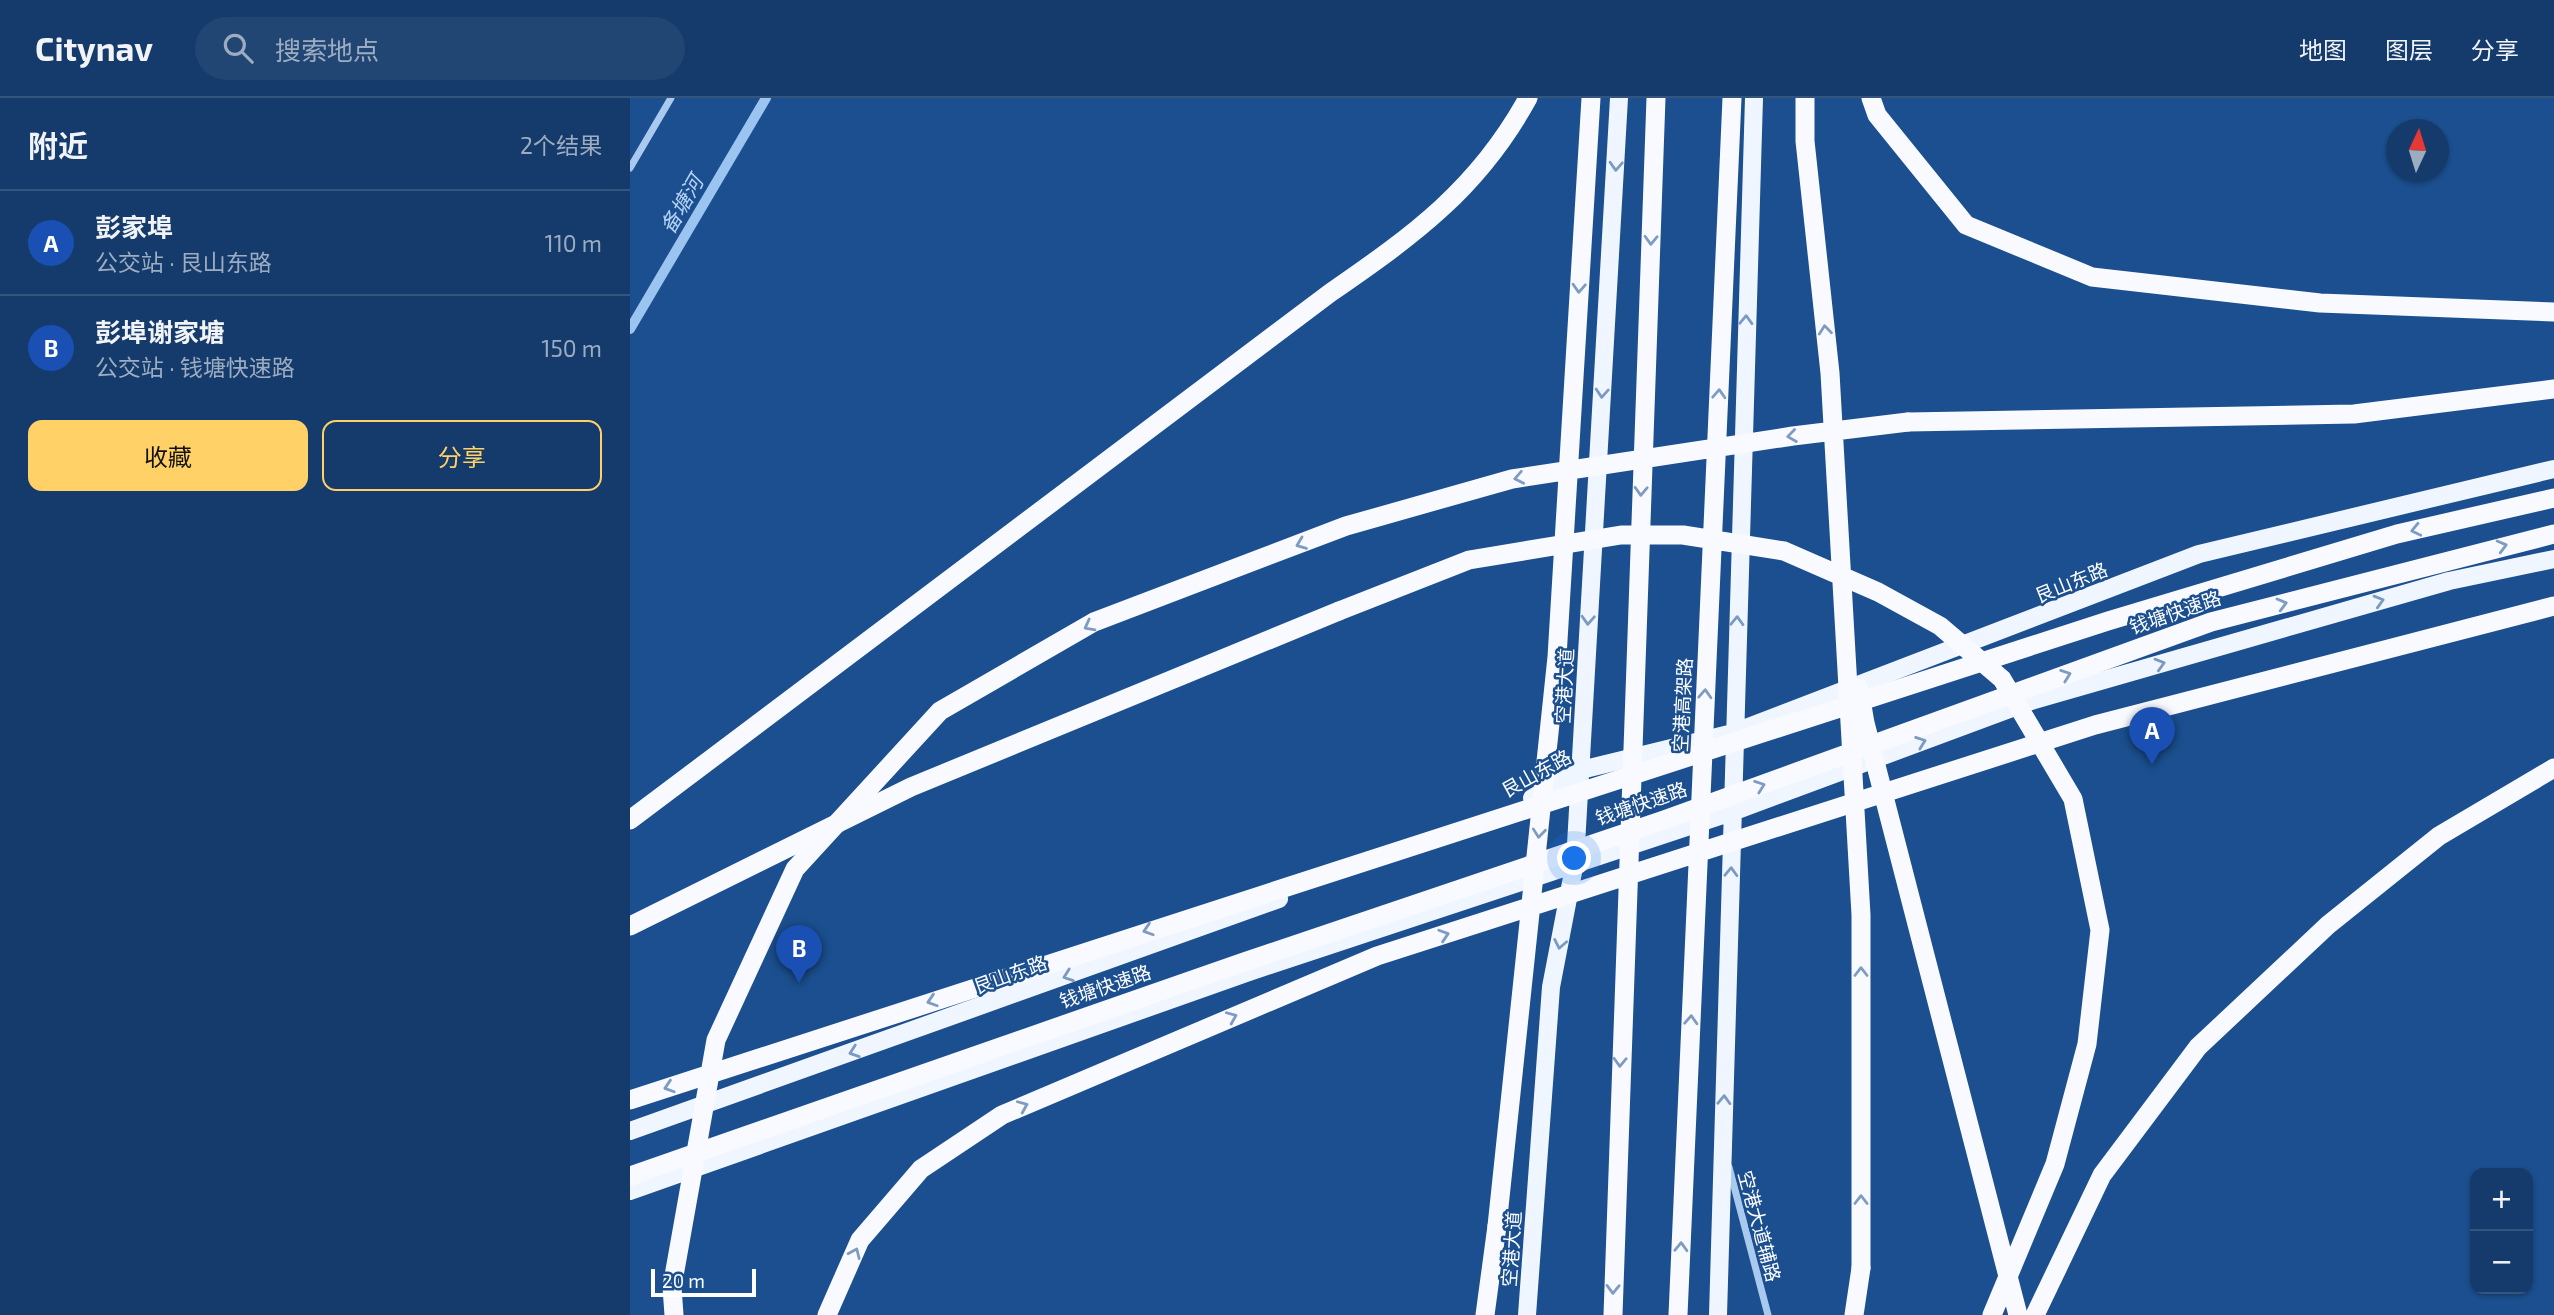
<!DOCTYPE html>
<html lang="zh">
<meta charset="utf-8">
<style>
:root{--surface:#143b6b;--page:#214673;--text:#f1f3f6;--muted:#9dadc1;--line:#33557e;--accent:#ffd166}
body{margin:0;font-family:"Exo 2","Noto Sans SC",sans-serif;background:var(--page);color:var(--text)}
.controls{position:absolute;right:21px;bottom:21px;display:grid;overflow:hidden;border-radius:14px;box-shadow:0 2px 5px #0004}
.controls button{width:63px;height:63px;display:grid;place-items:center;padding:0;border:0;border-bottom:2px solid var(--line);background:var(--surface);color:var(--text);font:35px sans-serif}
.compass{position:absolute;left:1756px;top:21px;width:63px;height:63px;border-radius:50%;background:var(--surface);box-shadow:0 2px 5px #0004;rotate:4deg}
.scale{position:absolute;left:21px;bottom:18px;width:105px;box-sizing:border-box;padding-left:7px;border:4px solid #fff;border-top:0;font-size:19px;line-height:24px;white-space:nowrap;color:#fff;-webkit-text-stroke:5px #1b4f8f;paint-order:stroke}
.you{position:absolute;left:945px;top:761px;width:24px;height:24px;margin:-18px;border:5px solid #fff;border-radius:50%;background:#1a73e8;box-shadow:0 0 0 10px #1a73e833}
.badge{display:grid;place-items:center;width:46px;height:46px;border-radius:50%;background:var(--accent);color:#fff;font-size:23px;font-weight:700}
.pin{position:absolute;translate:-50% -58px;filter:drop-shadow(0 2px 4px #0008)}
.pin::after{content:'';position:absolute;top:37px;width:24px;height:21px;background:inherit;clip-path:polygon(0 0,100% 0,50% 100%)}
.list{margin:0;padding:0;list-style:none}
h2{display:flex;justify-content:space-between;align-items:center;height:91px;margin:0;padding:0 28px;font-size:30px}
h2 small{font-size:23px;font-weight:400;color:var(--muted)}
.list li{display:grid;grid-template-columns:46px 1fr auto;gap:21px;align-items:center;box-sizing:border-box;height:105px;padding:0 28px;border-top:2px solid var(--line)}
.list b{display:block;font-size:26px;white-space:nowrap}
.list p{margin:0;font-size:23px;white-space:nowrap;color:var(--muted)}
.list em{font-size:23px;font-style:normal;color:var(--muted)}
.actions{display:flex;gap:14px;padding:21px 28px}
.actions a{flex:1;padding:16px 0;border:2px solid var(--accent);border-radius:14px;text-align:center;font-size:24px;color:var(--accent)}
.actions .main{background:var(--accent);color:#111}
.icon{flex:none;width:38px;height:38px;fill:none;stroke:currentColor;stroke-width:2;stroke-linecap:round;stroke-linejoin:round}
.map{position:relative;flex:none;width:1924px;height:1217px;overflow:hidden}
header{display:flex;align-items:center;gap:42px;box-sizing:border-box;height:98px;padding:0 35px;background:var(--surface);border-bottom:2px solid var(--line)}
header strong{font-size:33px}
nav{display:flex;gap:38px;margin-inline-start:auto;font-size:24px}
.search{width:490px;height:63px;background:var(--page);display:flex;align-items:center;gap:18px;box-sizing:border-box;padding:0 24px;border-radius:38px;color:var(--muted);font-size:26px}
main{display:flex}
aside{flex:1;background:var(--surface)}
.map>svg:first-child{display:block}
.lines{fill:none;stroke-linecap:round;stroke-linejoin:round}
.stream{stroke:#9cc4f0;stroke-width:10}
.minor{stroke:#a9c9ee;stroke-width:7}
.primary{stroke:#f0f6ff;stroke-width:18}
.trunk{stroke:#f8faff;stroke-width:19}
.trunk-bridge{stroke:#f8faff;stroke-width:19}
.oneway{stroke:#7b9ac1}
.oneway2{stroke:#7e9cc1}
.labels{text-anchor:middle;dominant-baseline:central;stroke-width:5;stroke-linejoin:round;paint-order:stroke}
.street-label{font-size:19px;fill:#fff;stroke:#1b4f8f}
.water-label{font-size:21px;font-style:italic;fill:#b5d3f5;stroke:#1b4f8f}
</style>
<header>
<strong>Citynav</strong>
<div class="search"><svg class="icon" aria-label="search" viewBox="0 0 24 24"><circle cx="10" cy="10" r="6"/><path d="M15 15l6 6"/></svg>搜索地点</div>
<nav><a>地图</a><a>图层</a><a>分享</a></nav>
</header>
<main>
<aside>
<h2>附近<small>2个结果</small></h2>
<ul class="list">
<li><span class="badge" style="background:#1a4fb4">A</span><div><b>彭家埠</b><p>公交站 · 艮山东路</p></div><em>110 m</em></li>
<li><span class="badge" style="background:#1a4fb4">B</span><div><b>彭埠谢家塘</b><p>公交站 · 钱塘快速路</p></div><em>150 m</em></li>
</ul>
<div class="actions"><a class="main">收藏</a><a>分享</a></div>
</aside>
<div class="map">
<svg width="1924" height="1217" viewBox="0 0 1924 1217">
<rect width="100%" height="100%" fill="#1b4f8f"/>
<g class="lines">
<path class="stream" d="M0 231 136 0"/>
<path class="minor" d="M0 70 41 0
M1099 1069 1138 1217"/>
<path class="primary" d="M902 700 951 672 1103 635 1569 456 1924 371
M0 1033 649 801
M0 1093 619 874 1102 714 1404 602 1819 483 1924 461
M897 1217 921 889 945 764 989 0
M1088 1217 1124 0"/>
<path class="trunk" d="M1241 0 1247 17 1336 127 1462 179 1690 205 1924 214
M1278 324 1724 316 1924 291
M0 722 700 195C784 137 848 91 898 0
M0 828 281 689 709 513
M855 1217 867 1128
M1224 1217 1231 1170
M1405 1217 1472 1077 1568 949 1698 827 1809 738 1924 670"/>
<path class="trunk-bridge" d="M1175 0V43L1200 275 1231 817V1170
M709 513 839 462 991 437H1053L1154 453 1248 494 1310 528 1372 581 1443 701 1470 832 1457 946 1425 1066 1362 1217
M1229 590 1235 625 1388 1217
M0 1002 1478 523 1767 436 1924 400
M0 1078 614 864 1034 722 1581 524 1924 436
M867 1128 927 559 961 0
M44 1217 42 1189 86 942 165 771 310 613 464 524 716 428 882 381 1163 338 1278 324
M197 1217 230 1142 291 1071 372 1017 747 858 1465 627 1924 508
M983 1217 1026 0
M1048 1217 1102 0"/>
</g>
<defs><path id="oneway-chevron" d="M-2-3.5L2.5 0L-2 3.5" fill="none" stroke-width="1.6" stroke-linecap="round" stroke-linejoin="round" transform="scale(1.75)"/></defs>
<g class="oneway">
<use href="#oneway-chevron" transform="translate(986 68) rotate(93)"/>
<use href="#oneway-chevron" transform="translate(1116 222) rotate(-88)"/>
<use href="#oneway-chevron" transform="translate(972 295) rotate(94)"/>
<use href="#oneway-chevron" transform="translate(1749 503) rotate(-16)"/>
<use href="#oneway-chevron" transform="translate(958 522) rotate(93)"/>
<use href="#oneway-chevron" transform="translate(1107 523) rotate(-88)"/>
<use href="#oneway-chevron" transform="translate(1530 566) rotate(-16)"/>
<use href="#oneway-chevron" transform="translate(1291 644) rotate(-20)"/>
<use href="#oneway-chevron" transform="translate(1101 774) rotate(-88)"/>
<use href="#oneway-chevron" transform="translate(930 846) rotate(101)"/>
<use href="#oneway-chevron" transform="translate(438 878) rotate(160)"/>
<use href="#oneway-chevron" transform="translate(224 954) rotate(161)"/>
<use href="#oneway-chevron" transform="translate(1094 1002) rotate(-88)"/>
</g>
<g class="oneway2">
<use href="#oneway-chevron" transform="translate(1021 142) rotate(92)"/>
<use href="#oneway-chevron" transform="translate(949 190) rotate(93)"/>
<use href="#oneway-chevron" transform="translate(1195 232) rotate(-96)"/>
<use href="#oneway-chevron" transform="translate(1089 296) rotate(-87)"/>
<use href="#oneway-chevron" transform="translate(1162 338) rotate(172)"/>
<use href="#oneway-chevron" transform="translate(889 380) rotate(169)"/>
<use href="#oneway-chevron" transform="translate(1011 393) rotate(92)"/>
<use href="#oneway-chevron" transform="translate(1786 432) rotate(167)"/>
<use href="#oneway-chevron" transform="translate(671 446) rotate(159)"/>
<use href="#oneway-chevron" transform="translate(1872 448) rotate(-15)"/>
<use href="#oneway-chevron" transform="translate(1652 506) rotate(-15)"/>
<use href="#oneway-chevron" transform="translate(459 528) rotate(152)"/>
<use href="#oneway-chevron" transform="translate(1436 577) rotate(-20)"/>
<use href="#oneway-chevron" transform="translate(1075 596) rotate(-87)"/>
<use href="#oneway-chevron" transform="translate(1130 688) rotate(-20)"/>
<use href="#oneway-chevron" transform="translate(909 735) rotate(96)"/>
<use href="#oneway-chevron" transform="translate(518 832) rotate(162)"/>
<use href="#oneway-chevron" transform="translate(814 837) rotate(-18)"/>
<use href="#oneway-chevron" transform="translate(1231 874) rotate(-90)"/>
<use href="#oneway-chevron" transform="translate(302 903) rotate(162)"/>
<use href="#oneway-chevron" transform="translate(602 919) rotate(-23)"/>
<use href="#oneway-chevron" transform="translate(1061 922) rotate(-87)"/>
<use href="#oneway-chevron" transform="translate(990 964) rotate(92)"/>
<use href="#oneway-chevron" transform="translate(39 989) rotate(162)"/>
<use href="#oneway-chevron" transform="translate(393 1008) rotate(-23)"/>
<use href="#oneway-chevron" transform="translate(1231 1102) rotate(-90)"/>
<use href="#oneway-chevron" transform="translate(1051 1149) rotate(-88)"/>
<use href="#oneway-chevron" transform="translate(225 1155) rotate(-66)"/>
<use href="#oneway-chevron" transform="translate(983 1191) rotate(91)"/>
</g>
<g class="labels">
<g class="street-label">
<text transform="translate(1441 484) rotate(-22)">艮山东路</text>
<text transform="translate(1545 514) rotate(-19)">钱塘快速路</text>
<text transform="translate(934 588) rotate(-87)">空港大道</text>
<text transform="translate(1052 607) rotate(-87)">空港高架路</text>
<text transform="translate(906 675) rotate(-29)">艮山东路</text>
<text transform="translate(1011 705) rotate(-19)">钱塘快速路</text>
<text transform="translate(380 876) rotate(-20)">艮山东路</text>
<text transform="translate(475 888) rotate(-19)">钱塘快速路</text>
<text transform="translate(1130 1128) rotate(75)">空港大道辅路</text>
<text transform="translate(881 1151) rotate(-86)">空港大道</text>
</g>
<g class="water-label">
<text transform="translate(51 106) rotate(-60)">备塘河</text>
</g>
</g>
</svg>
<div class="controls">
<button>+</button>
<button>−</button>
</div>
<svg class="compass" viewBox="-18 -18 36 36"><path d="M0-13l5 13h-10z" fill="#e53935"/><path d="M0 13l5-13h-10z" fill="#9dadc1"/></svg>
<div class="scale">20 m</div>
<div class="you"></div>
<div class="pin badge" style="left:1522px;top:667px;background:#1a4fb4">A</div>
<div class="pin badge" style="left:169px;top:885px;background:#1a4fb4">B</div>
</div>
</main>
